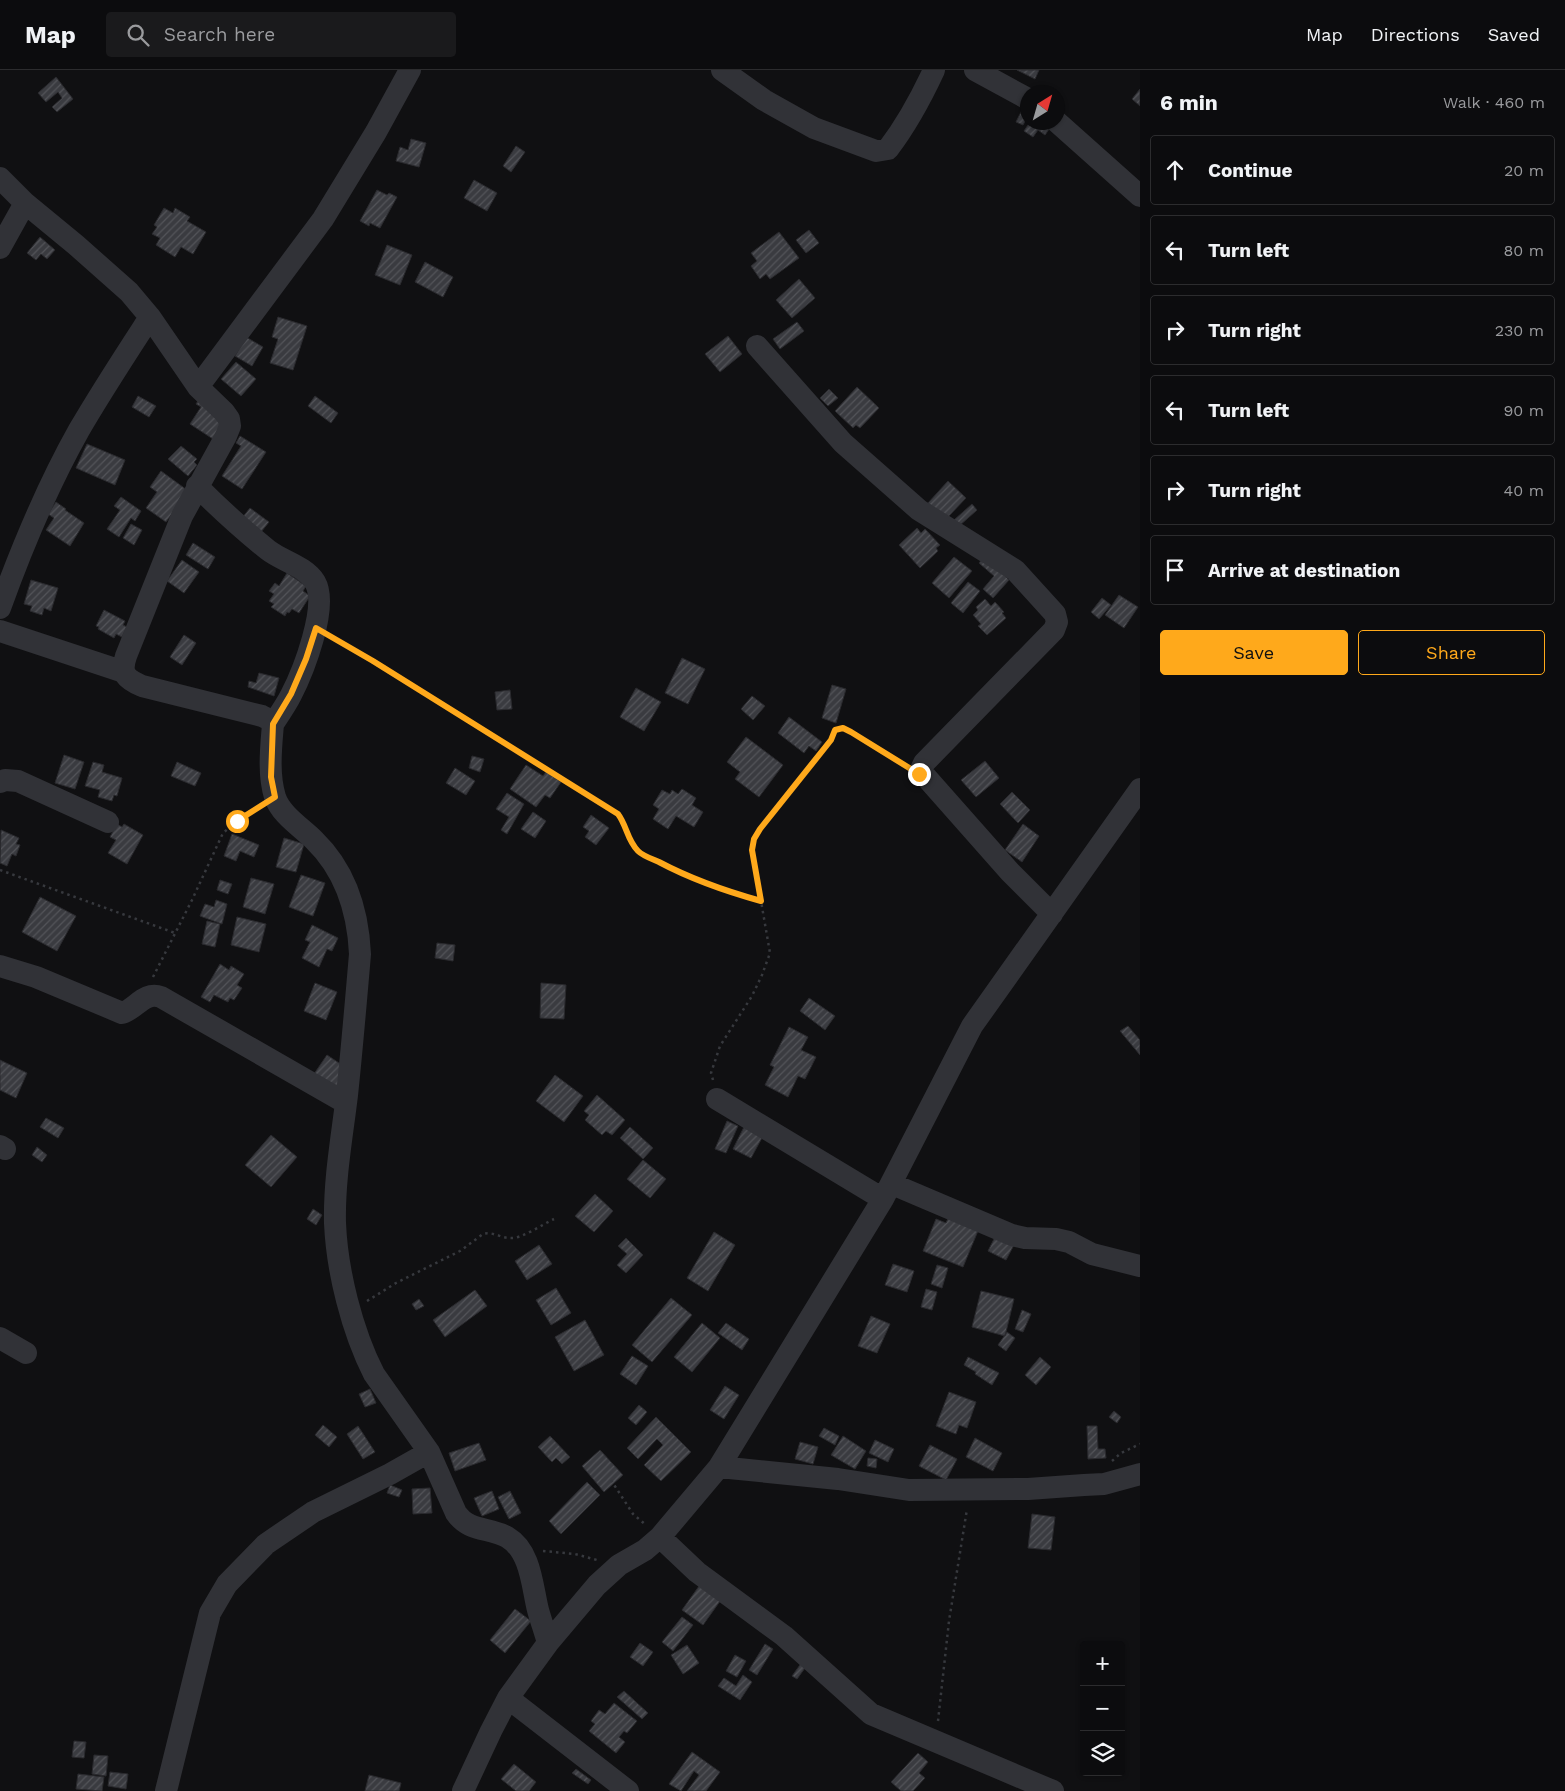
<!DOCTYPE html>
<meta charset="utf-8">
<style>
:root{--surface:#0c0c0e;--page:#1a1a1c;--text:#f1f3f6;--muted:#9a9b9e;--line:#2c2c2e;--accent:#ffa91b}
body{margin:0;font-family:"Work Sans",sans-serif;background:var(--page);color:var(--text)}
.controls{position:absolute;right:15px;bottom:15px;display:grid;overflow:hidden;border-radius:5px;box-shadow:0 1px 4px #0004}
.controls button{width:45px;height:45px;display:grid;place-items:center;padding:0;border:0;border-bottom:1px solid var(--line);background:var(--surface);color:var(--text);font:25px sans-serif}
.compass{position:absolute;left:1020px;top:15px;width:45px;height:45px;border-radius:50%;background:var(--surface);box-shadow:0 1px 4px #0004;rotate:37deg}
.stop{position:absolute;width:15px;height:15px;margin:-11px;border:4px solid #ffa91b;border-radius:50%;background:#fff}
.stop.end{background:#ffa91b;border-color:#fff;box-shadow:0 1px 5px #0008}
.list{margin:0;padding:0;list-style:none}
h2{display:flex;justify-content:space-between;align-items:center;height:65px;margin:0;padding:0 20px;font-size:21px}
h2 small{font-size:16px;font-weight:400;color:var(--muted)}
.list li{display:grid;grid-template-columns:32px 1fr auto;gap:15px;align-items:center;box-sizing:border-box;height:70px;margin:0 10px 10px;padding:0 10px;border:1px solid var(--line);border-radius:5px}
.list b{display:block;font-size:19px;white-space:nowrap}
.list em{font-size:16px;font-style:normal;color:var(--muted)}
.actions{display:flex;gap:10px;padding:15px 20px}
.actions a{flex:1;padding:11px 0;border:1px solid var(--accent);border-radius:5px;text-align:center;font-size:18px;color:var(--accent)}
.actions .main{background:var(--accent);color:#111}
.icon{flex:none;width:28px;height:28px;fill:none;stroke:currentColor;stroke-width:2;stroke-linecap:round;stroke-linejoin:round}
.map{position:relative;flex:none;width:1140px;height:1721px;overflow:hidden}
header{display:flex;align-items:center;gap:30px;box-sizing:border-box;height:70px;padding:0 25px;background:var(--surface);border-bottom:1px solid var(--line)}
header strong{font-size:24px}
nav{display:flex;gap:28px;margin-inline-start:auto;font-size:18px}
.search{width:350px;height:45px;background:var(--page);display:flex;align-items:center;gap:12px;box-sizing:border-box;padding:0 18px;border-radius:5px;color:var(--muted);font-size:19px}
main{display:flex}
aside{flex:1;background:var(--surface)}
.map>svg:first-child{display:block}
.building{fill:url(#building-hatch);stroke:#2a2a2e}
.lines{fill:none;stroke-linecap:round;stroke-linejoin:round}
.path{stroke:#37393e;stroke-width:2.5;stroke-dasharray:2.5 4;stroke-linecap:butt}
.minor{stroke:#313237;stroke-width:22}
.route{stroke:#ffa91b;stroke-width:6}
</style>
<header>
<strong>Map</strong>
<div class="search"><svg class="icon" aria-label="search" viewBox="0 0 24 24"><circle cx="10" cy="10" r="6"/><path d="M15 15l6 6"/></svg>Search here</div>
<nav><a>Map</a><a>Directions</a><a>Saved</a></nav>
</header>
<main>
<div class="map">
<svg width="1140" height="1721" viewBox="0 0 1140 1721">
<defs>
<pattern id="building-hatch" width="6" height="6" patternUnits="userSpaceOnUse" patternTransform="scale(1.25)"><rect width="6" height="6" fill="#3a3b40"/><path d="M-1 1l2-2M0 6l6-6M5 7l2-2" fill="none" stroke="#535459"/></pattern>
</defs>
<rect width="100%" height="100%" fill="#101012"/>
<path class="building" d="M1017 0H1039L1035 9Z
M56 7 73 29 57 42 52 37 62 28 58 22 46 32 38 23Z
M1140 19V36L1132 29Z
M1023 38 1028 40V46L1023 55 1016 52Z
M1030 52H1046L1051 56 1045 65 1038 60 1033 67 1024 61Z
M411 69 426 73 419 97 396 91 400 77 408 80Z
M516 76 525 82 511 102 503 96Z
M474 110 497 123 487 141 464 128Z
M377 120 387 125 389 123 397 127 380 158 370 153 369 156 360 151Z
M164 138 173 143 175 138 190 147 187 151 206 162 193 184 181 177 175 187 156 175 160 168 152 164 157 157 154 155Z
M809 160 819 173 806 183 796 170Z
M779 162 799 188 770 209 766 204 760 209 751 196 757 191 751 183Z
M40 167 55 180 47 189 41 184 36 190 27 183Z
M387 175 412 185 400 215 375 205Z
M425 192 453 207 443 227 415 212Z
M799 209 815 228 792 248 776 230Z
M278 247 307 256 293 300 270 293 278 269 272 267Z
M797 252 804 261 780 279 773 269Z
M728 266 742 284 720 302 705 284Z
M246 267 263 277 252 296 235 286Z
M236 292 256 309 241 326 221 309Z
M857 317 879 338 860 358 856 355 853 358 835 341Z
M829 319 838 328 828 336 820 328Z
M202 325 226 351 213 369 190 354 201 337 196 334Z
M138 326 156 336 149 347 132 337Z
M315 326 338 343 331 353 308 336Z
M240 366 266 382 242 419 222 406 241 376 236 373Z
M87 374 125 390 115 415 76 398Z
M181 376 197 389 194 392 197 395 188 406 168 389Z
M161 401 191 423 177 437 166 452 146 438 157 422 150 417Z
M948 411 966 428 946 449 928 433Z
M121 427 141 441 135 451 131 448 119 467 107 459 120 440 114 436Z
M56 432 66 439 65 440 84 453 70 476 46 460 54 448 48 444Z
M972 434 977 440 959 456 954 450Z
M250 438 269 452 261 462 242 448Z
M131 454 142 460 134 475 123 468Z
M917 458 921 463 925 459 940 475 936 478 938 481 920 498 899 475Z
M193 473 215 487 208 499 186 485Z
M985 486 1009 510 993 528 983 519 994 506 979 493Z
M954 487 972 501 949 528 932 513Z
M182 490 199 502 184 523 167 511Z
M287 503 306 516 303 521 310 526 299 543 292 539 289 543 287 542 285 546 271 537 274 534 269 531 274 524 269 521 275 513 279 516Z
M31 510 58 518 51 541 44 538 42 545 30 541 32 536 24 534Z
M968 512 980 521 963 543 951 533Z
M1119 525 1138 537 1124 558 1105 545Z
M1102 528 1111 535 1099 549 1091 542Z
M985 529 991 536 995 532 1004 542 1002 543 1006 548 987 565 978 556 981 554 973 545 978 540 976 537Z
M104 540 125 551 123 555 127 557 122 567 116 564 114 568 98 559 99 557 96 556Z
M184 565 196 573 182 595 170 587Z
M682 588 705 599 688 634 665 623Z
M259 603 279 608 274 626 248 617 249 611 256 613Z
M832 615 846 619 836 653 822 648Z
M636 618 661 632 644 661 620 647Z
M510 620 512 639 497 640 495 622Z
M752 626 765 636 753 650 741 639Z
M789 647 822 672 816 681 809 676 804 683 778 663Z
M746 667 783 695 759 727 735 709 740 702 727 692Z
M64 685 84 692 75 719 55 713Z
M472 686 484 689 480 702 469 698Z
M985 691 999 708 976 727 961 710Z
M93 692 104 695 102 702 122 708 117 726 114 725 112 731 98 727 100 720 85 716Z
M177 692 201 703 195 716 171 706Z
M526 695 543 706 546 702 561 712 550 728 545 725 536 737 510 719Z
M455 698 475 711 466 725 446 713Z
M682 719 696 728 692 735 703 742 694 757 676 746 668 759 653 749 659 739 653 735 662 720 670 724 672 720 678 724Z
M1012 722 1030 740 1018 753 1000 734Z
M507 723 524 734 507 764 501 760 509 747 496 739Z
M533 742 546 751 535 768 521 759Z
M591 745 609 758 596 775 585 767 589 761 583 757Z
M117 754 122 757 124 754 143 765 127 794 108 783 116 770 110 767Z
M1023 754 1039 766 1022 792 1005 780Z
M1 760 19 768 16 774 20 775 16 786 12 784 7 796 0 793Z
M232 764 259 775 254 787 240 781 236 791 224 786Z
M284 768 304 774 296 802 276 797Z
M301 805 325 813 313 846 289 837Z
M251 808 274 814 265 844 243 837Z
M220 810 232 814 228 824 217 820Z
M40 827 76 846 57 881 22 862Z
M216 830 227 834 222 854 200 846 205 834 214 837Z
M237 847 266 854 259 882 231 875Z
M207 851 220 854 215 877 202 874Z
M312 855 338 868 332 881 327 879 319 897 302 888 310 872 305 870Z
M437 873 455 875 453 891 435 888Z
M220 894 229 900 231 896 244 904 237 915 242 918 234 930 230 928 228 932 214 925 210 932 201 927Z
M315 913 337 922 326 950 304 941Z
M541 913 566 915 564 949 540 948Z
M809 928 835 946 825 960 800 941Z
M1128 956 1140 970V985L1120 961Z
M789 957 808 967 801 980 816 987 805 1009 798 1006 788 1027 765 1015 774 997 770 995Z
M327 985 348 999 335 1019 314 1004Z
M0 990 27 1003 16 1028 0 1020Z
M555 1005 583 1026 564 1052 536 1031Z
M597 1025 625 1050 612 1065 606 1061 602 1065 585 1050 589 1045 584 1041Z
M46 1048 64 1058 58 1068 40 1057Z
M727 1051 738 1056 726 1083 715 1079Z
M630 1057 653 1078 643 1089 620 1068Z
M744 1057 763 1066 751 1088 733 1079Z
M271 1065 297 1087 271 1117 245 1095Z
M37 1077 47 1085 42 1092 32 1085Z
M643 1090 666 1109 650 1128 627 1109Z
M595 1124 613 1141 594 1162 575 1146Z
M313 1139 322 1145 316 1155 307 1149Z
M950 1144 980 1156 963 1197 923 1181 936 1149 946 1153Z
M714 1162 735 1175 708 1221 687 1208Z
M997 1163 1015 1173 1006 1190 988 1181Z
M626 1168 643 1185 626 1203 617 1195 627 1184 618 1176Z
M539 1175 552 1194 527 1210 515 1191Z
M893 1194 914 1201 907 1222 885 1215Z
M937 1195 948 1198 942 1218 931 1214Z
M556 1218 571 1243 551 1255 536 1230Z
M926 1219 937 1222 932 1240 921 1237Z
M475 1220 487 1236 445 1267 433 1250Z
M981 1221 1014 1229 1005 1266 972 1257Z
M671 1228 692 1245 652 1292 632 1275Z
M419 1229 424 1236 416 1240 412 1234Z
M1022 1240 1031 1244 1023 1262 1015 1259Z
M871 1246 890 1254 877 1283 858 1276Z
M585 1250 604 1285 574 1301 555 1267Z
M702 1253 720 1268 692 1302 674 1287Z
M726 1253 749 1269 742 1280 718 1263Z
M1007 1262 1015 1268 1006 1281 998 1275Z
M632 1286 648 1296 636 1315 620 1304Z
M968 1287 999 1303 992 1315 975 1304 976 1302 964 1295Z
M1040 1287 1051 1297 1036 1315 1025 1305Z
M725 1316 739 1325 724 1349 710 1340Z
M370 1319 376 1333 365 1337 359 1324Z
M949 1322 976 1332 967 1358 959 1355 956 1364 936 1356Z
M639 1335 647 1342 636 1355 628 1348Z
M1114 1341 1121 1347 1117 1353 1109 1347Z
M656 1347 691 1382 661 1411 644 1395 663 1375 657 1369 638 1389 627 1378Z
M323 1355 337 1367 329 1377 315 1365Z
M358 1356 375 1382 363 1389 347 1364Z
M1087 1356H1097L1098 1379H1105L1106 1388 1088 1389Z
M824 1358 839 1366 835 1375 819 1366Z
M550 1366 570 1387 562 1394 556 1388 552 1392 538 1377Z
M843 1366 866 1381 855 1399 831 1385Z
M975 1368 1002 1383 993 1401 966 1387Z
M875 1370 894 1379 888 1392 869 1383Z
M800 1372 818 1377 813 1394 795 1389Z
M479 1373 486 1390 455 1401 449 1383Z
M930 1375 957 1389 946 1410 919 1396Z
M600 1380 623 1405 604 1422 582 1396Z
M868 1388 877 1389 876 1398 867 1396Z
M587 1412 600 1425 561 1464 549 1451Z
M390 1415 402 1420 399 1427 387 1423Z
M430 1418 432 1443 413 1444 412 1419Z
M492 1421 499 1439 482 1446 474 1428Z
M510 1421 521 1443 509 1449 498 1427Z
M1032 1444 1055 1447 1051 1480 1028 1478Z
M702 1512 723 1527 703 1555 682 1540Z
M515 1539 531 1551 505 1583 490 1570Z
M682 1547 693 1555 673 1581 662 1572Z
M640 1573 653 1582 643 1596 630 1587Z
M765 1574 773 1579 757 1605 749 1600Z
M687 1575 699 1593 683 1604 671 1585Z
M735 1585 746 1591 737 1607 726 1601Z
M805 1588 810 1591 797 1609 792 1606Z
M743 1605 752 1612 740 1630 718 1616 724 1608 736 1616Z
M624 1621 648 1643 642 1649 617 1627Z
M614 1633 637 1651 627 1663 624 1661 619 1667 625 1672 616 1683 589 1661 595 1654 591 1651 599 1640 605 1644Z
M74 1671 86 1672 84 1688 72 1687Z
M692 1682 720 1702 706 1721H687L699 1705 694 1701 681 1721 669 1714Z
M918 1683 928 1692 919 1703 925 1708 913 1721H901L891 1712Z
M94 1685 108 1686 106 1706 92 1704Z
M514 1694 536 1712 529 1721H516L501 1709Z
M576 1699 591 1710 588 1714 572 1703Z
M110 1702 128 1704 126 1719 108 1716Z
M78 1704 104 1707 102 1721 76 1719Z
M369 1705 401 1713 399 1721H365Z"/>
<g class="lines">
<path class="path" d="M332 568 528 687 618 745C627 756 627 770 638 781 643 786 652 789 659 792 691 809 725 821 761 831
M0 800 175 863
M153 907 192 830 223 763 237 751 259 737
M713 1010 711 1003 720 976 752 926 762 905 770 883 752 779 754 769 760 759 831 670 835 660 843 658 851 662 902 694
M367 1231 396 1213 460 1181 483 1164C492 1161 501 1168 510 1168 522 1169 543 1154 554 1149
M1112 1391 1121 1383 1140 1374
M611 1410 633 1444 646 1455
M543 1481 575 1484 597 1490
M938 1651 949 1551 967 1439"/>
<path class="minor" d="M722 0 764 30 814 58 876 81 888 79C907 54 921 28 934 0
M975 0 1028 29
M1057 52 1140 126
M0 108 25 133 76 175 129 222 150 247 198 317 224 342 229 349 230 356 226 366 182 446 126 586C120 604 126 609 142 616L262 646 268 649 273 654C271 678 268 704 275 727 281 745 301 757 314 770 345 800 358 841 360 884 356 931 352 978 347 1025 342 1067 334 1110 335 1153 337 1201 352 1261 374 1304L429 1382 456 1443C469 1462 488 1457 507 1467 531 1481 532 1516 538 1540 541 1551 545 1562 548 1573
M0 178 25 133
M757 276 843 373 919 440 1015 500 1055 544 1057 552 1054 560 924 693 919 704 926 707 1010 802 1052 844
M198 317 323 149 376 62 410 0
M197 416C220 439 243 460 268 480 282 491 305 496 315 512 329 536 303 602 291 625 286 635 279 645 273 654
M0 538C22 477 47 417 79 360 101 322 126 284 150 247
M0 561 124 602
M0 712 5 710 18 711 108 752
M0 896 36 907 122 943C136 939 144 921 161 927L346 1033
M717 1029 883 1129
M0 1076 5 1079
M892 1114 1012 1165 1025 1168 1056 1169 1069 1172 1092 1184 1140 1196
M0 1268 26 1283
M719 1397 838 1409 909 1420 1028 1419 1084 1415 1104 1414 1140 1404
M660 1467 697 1502 784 1566 871 1644 1053 1721
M508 1628 628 1721
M166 1721 210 1543 227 1514 266 1474 313 1442 390 1404 429 1382
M463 1721 491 1661 508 1628 548 1573 597 1515 619 1495 645 1480 660 1467 719 1397 883 1129 972 956 1140 719"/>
</g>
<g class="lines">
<path class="route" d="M237 751 275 727 271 707 273 654 291 624 306 589 316 558 373 591 618 744C627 756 627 770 638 781 643 786 652 789 659 792 691 809 725 821 761 831L752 780 754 769 760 759 831 670 835 660 843 658 851 662 919 704"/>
</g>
</svg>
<div class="controls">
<button>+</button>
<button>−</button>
<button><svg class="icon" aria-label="layers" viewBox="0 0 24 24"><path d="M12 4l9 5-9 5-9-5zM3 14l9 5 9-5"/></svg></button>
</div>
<svg class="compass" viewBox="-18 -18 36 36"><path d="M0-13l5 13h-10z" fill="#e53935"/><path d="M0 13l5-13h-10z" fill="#9a9b9e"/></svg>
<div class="stop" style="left:237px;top:751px"></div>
<div class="stop end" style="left:919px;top:704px"></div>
</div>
<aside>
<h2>6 min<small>Walk · 460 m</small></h2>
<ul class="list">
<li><svg class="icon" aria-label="ahead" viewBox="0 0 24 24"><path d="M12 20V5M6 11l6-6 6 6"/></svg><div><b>Continue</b></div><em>20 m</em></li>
<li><svg class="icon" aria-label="left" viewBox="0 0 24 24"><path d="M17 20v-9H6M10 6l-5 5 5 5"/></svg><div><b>Turn left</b></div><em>80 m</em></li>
<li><svg class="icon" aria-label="right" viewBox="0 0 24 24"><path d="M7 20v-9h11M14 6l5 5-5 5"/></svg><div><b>Turn right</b></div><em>230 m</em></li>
<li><svg class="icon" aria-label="left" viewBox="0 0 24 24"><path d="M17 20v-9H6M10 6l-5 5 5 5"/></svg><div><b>Turn left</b></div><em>90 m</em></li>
<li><svg class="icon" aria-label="right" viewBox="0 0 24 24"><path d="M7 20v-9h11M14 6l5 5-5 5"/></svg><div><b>Turn right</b></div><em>40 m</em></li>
<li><svg class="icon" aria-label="arrive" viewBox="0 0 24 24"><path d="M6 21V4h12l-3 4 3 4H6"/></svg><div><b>Arrive at destination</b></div></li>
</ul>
<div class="actions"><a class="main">Save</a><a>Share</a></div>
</aside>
</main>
